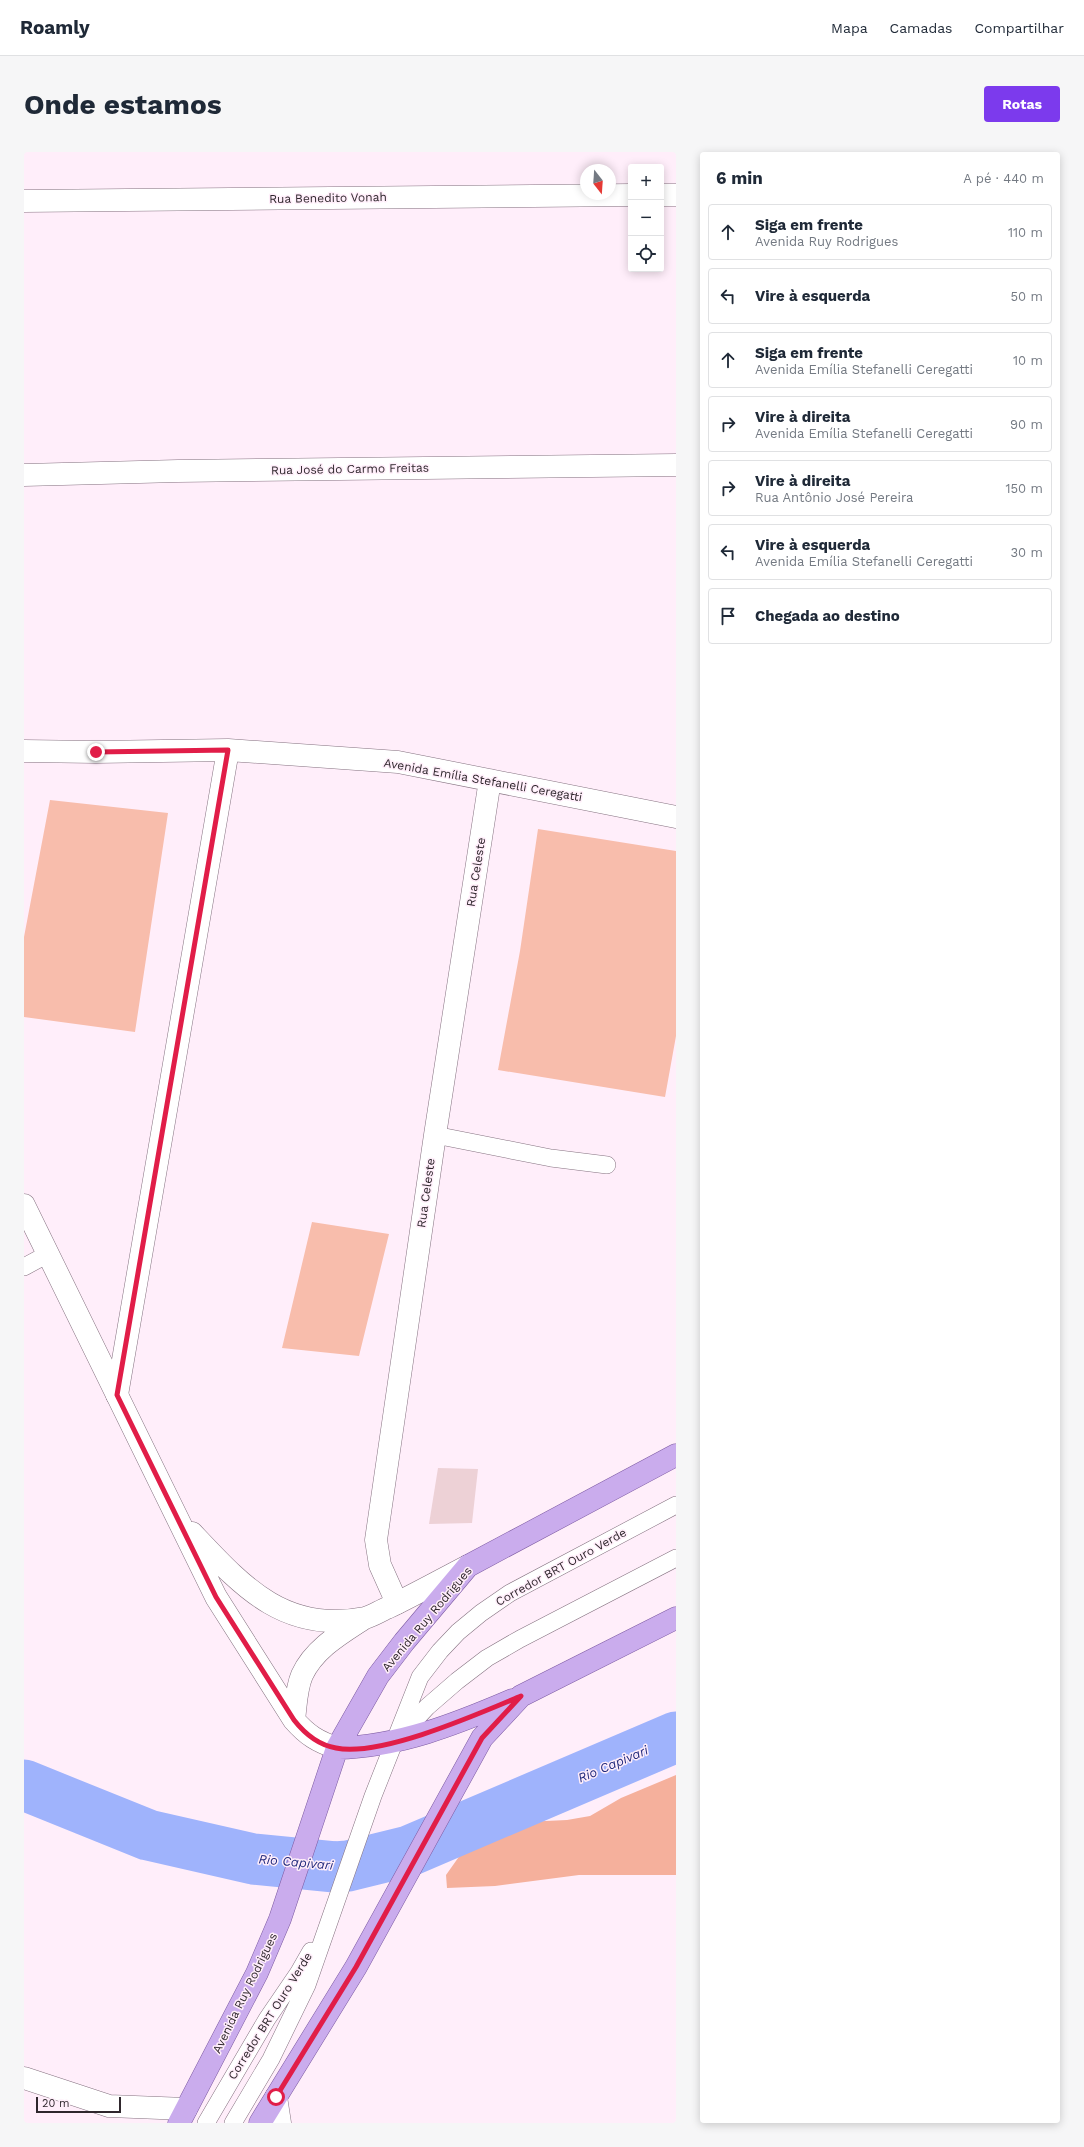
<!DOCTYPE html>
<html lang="pt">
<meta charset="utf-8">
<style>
:root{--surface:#fff;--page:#f6f6f7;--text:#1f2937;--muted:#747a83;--line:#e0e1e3;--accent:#7c3aed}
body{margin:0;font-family:"Work Sans",sans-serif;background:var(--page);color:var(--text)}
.controls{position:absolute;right:12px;top:12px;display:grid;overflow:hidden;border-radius:4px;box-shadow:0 2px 10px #0003}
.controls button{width:36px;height:36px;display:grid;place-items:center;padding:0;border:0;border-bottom:1px solid var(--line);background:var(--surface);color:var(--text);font:20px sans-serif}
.compass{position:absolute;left:556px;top:12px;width:36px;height:36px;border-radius:50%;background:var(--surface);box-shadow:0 2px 10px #0003;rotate:163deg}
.scale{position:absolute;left:12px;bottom:10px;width:85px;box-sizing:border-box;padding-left:4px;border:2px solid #2f272d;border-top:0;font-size:11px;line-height:14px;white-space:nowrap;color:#2f272d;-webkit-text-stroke:3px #ffeefa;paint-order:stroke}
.stop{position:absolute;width:12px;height:12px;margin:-9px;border:3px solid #e11d48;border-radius:50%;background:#fff}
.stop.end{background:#e11d48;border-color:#fff;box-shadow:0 1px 4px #0008}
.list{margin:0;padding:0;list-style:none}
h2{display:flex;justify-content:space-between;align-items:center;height:52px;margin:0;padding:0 16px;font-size:17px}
h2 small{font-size:13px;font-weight:400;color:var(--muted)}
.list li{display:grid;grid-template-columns:26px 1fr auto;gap:12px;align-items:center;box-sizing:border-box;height:56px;margin:0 8px 8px;padding:0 8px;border:1px solid var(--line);border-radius:4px}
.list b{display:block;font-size:15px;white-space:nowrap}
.list p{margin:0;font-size:13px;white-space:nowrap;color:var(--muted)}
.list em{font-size:13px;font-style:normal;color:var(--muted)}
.icon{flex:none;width:22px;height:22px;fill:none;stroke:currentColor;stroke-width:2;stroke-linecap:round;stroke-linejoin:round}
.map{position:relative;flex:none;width:652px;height:1971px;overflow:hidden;border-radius:4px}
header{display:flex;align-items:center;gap:24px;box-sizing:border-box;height:56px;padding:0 20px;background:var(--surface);border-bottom:1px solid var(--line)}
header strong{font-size:19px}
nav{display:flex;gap:22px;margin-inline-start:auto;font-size:14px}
.intro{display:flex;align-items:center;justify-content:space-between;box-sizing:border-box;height:96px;padding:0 24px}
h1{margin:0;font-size:28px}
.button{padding:10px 18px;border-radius:4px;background:var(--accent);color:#fff;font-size:14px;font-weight:700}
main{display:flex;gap:24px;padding:0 24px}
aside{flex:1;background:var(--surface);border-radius:4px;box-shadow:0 2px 10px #0003}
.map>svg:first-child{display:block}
.green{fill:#f8bdac}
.forest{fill:#f5b09c}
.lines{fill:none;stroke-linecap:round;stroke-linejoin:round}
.river{stroke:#9fb3fc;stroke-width:51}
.building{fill:#edd1d6}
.service-casing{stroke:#857280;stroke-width:18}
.minor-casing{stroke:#857280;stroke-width:23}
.tertiary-casing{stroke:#857280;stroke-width:23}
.primary-casing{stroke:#7d5aa2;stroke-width:23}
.service{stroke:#fff;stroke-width:17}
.minor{stroke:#fff;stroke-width:22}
.tertiary{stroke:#fff;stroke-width:22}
.primary{stroke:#caaced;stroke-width:22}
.route{stroke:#e11d48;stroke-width:5}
.labels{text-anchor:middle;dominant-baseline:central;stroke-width:3;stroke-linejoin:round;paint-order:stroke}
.street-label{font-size:12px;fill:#2f272d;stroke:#ffeefa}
.water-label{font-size:13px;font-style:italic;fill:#222a7c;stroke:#ffeefa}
</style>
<header>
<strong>Roamly</strong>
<nav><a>Mapa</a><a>Camadas</a><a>Compartilhar</a></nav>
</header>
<div class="intro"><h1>Onde estamos</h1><a class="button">Rotas</a></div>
<main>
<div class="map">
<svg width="652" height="1971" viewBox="0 0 652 1971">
<rect width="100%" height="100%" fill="#ffeefa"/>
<path class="green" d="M26 648 144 661 111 880 0 865V785Z
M514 677 652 699V884L641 945 474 918 496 799Z
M288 1070 365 1082 335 1204 258 1196Z"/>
<path class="forest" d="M652 1623V1723H555L471 1734 423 1736 422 1723 451 1682 476 1671 543 1668 566 1664 597 1646Z"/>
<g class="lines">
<path class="river" d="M0 1633 124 1683 229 1707 311 1715 324 1714 385 1699 652 1585"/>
</g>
<path class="building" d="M414 1316 454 1317 448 1371 405 1372Z"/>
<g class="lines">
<defs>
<path id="service" d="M411 983 527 1006 583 1013
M0 1115 24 1102
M376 1584 403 1555 433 1529 463 1506 496 1487 652 1406
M182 1971 243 1867 275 1820 287 1799
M209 1971 247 1907 283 1833 349 1644 396 1525 416 1499 434 1480 457 1461 486 1441 652 1353"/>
<path id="minor" d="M637 43H652
M0 49 607 43
M0 323 154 319 652 313
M0 599 72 600 204 598 374 610 652 665
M93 1243 204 598
M373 1451 356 1413 352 1388 411 983 466 628
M0 1926 85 1954 162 1957
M252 1945 256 1971"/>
<path id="tertiary" d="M0 1053 192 1445 270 1568C283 1583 294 1590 313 1596
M168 1381C218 1434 260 1482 341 1466 348 1464 356 1459 363 1456 390 1443 417 1428 444 1414
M270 1568C272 1553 272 1537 278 1523 290 1497 316 1482 339 1467"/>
<path id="primary" d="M313 1596C374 1595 432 1572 488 1548
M155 1971 233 1821 256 1767 313 1596 354 1524 380 1490 444 1414 652 1303
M236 1971 332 1815 458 1586 497 1544 652 1466"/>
</defs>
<use href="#service" class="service-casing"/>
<use href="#minor" class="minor-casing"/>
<use href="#tertiary" class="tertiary-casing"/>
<use href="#primary" class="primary-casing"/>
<use href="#service" class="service"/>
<use href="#minor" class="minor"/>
<use href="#tertiary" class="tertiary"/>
<use href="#primary" class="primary"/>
</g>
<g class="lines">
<path class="route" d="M72 600 204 598 93 1243 192 1445 270 1568C281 1582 294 1593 312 1596 357 1605 454 1562 497 1544L458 1586 332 1815 252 1945"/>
</g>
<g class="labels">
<g class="street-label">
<text transform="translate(304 46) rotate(-1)">Rua Benedito Vonah</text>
<text transform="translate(326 317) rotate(-1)">Rua José do Carmo Freitas</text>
<text transform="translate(459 628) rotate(10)">Avenida Emília Stefanelli Ceregatti</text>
<text transform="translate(452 720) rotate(-81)">Rua Celeste</text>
<text transform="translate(402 1041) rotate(-82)">Rua Celeste</text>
<text transform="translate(537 1415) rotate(-29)">Corredor BRT Ouro Verde</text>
<text transform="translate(403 1467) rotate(-50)">Avenida Ruy Rodrigues</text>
<text transform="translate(221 1841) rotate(-64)">Avenida Ruy Rodrigues</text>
<text transform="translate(246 1864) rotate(-58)">Corredor BRT Ouro Verde</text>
</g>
<g class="water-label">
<text transform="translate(589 1612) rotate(-23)">Rio Capivari</text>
<text transform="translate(272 1710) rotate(5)">Rio Capivari</text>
</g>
</g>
</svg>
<div class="controls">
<button>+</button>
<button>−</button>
<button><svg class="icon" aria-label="locate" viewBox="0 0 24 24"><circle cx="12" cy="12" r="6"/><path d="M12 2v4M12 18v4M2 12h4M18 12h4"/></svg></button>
</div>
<svg class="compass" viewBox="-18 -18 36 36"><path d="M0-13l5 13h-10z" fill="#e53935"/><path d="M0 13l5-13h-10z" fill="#747a83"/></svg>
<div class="scale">20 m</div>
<div class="stop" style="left:252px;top:1945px"></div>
<div class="stop end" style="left:72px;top:600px"></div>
</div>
<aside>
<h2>6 min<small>A pé · 440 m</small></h2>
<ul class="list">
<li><svg class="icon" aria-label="ahead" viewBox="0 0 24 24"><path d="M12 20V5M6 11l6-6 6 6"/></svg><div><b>Siga em frente</b><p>Avenida Ruy Rodrigues</p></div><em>110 m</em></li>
<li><svg class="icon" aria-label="left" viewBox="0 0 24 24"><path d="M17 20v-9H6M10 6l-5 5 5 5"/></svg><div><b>Vire à esquerda</b></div><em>50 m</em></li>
<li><svg class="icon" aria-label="ahead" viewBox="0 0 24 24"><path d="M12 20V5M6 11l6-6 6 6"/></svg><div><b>Siga em frente</b><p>Avenida Emília Stefanelli Ceregatti</p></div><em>10 m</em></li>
<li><svg class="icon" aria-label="right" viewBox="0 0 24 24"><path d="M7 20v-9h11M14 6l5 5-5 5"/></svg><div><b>Vire à direita</b><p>Avenida Emília Stefanelli Ceregatti</p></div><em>90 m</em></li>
<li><svg class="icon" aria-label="right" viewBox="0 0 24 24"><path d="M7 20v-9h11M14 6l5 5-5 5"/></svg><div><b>Vire à direita</b><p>Rua Antônio José Pereira</p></div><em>150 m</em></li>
<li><svg class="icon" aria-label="left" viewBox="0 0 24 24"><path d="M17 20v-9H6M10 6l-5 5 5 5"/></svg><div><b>Vire à esquerda</b><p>Avenida Emília Stefanelli Ceregatti</p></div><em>30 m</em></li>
<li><svg class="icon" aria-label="arrive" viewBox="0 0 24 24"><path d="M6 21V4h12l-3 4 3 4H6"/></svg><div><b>Chegada ao destino</b></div></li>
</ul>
</aside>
</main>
